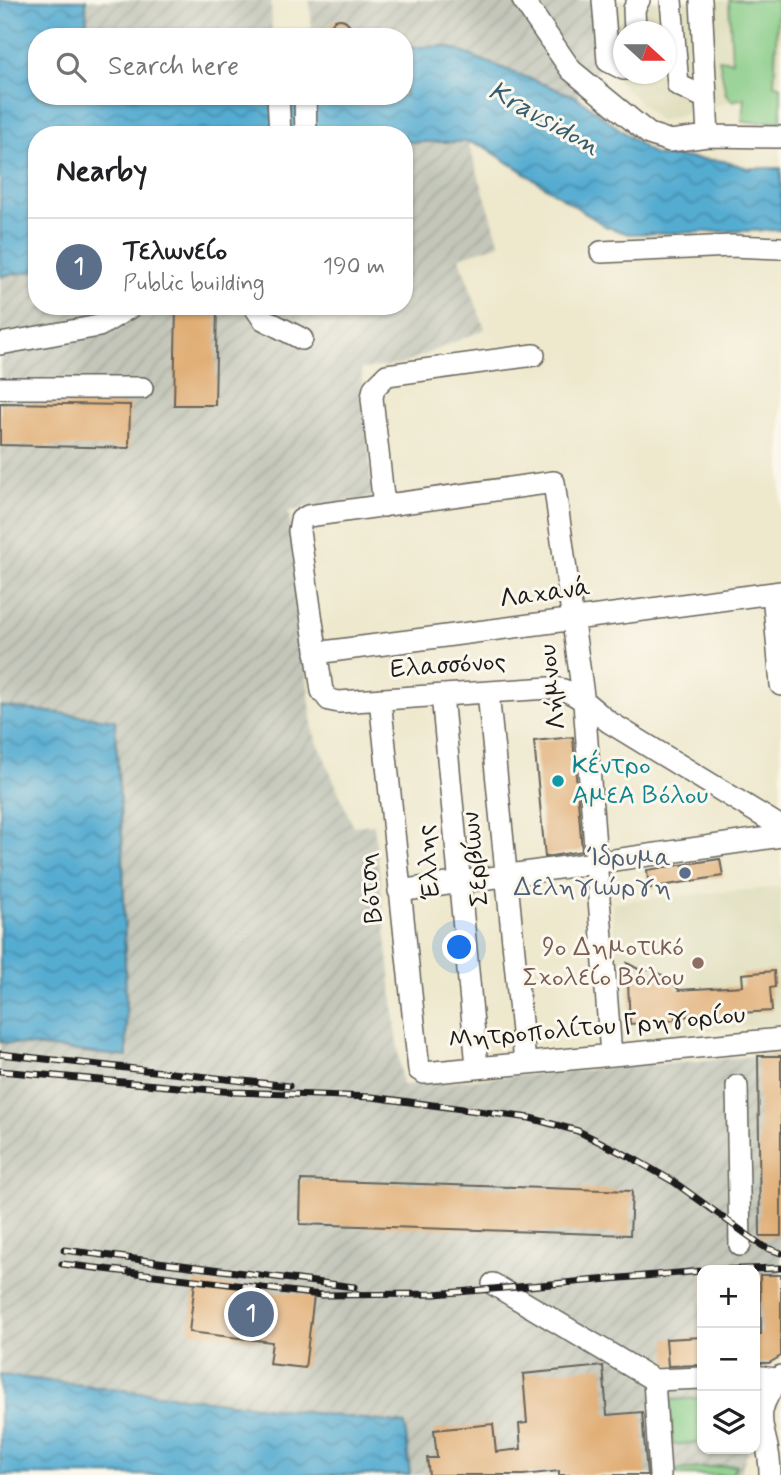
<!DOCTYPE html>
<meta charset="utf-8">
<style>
:root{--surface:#fff;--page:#f2f2f2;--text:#202124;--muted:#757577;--line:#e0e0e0;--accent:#ea580c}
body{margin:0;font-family:Mynerve,sans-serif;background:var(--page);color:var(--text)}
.controls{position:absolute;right:21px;bottom:21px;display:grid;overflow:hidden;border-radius:14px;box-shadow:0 2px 5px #0004}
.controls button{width:63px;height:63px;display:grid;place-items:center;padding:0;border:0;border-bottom:2px solid var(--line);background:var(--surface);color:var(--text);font:35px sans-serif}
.compass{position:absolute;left:613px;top:21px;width:63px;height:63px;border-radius:50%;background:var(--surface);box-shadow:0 2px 5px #0004;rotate:111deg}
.you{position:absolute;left:460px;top:948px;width:24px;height:24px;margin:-18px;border:5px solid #fff;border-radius:50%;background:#1a73e8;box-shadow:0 0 0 10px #1a73e833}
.badge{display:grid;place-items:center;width:46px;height:46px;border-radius:50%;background:var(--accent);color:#fff;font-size:23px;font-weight:700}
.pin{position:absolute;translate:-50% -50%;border:4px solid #fff;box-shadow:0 2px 7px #0006}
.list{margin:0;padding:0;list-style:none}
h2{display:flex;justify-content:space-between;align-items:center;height:91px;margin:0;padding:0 28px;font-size:30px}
h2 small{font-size:23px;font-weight:400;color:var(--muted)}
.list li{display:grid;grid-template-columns:46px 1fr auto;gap:21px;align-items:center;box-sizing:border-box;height:98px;padding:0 28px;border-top:2px solid var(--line)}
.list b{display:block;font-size:26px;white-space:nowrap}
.list p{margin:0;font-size:23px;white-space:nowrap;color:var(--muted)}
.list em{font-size:23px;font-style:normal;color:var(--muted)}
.icon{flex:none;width:38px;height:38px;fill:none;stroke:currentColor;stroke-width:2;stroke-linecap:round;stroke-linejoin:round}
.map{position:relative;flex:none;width:781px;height:1475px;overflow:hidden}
.search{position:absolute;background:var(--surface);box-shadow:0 2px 5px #0004;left:28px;top:28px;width:385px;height:77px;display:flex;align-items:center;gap:18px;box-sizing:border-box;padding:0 24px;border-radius:28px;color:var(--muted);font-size:26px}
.panel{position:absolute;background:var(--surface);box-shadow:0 2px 5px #0004;left:28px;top:126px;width:385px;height:189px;border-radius:28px}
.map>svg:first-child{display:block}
.built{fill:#deddbb;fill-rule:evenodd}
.industrial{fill:url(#industrial-furrows)}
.green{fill:#85cb86;stroke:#507451;stroke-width:2}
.water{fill:url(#water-waves);stroke:#386476;stroke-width:2}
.building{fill:#e0ad75}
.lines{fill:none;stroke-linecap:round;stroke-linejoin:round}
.minor-casing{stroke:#66635a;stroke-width:24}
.minor{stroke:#fff;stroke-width:21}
.rail-casing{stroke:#1c1c1c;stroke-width:7}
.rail{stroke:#fbf7ec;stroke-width:4.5;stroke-dasharray:13;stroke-linecap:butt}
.culture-dot{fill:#0f9aa8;stroke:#fbf7ec;stroke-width:2.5}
.service-dot{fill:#5c6f8a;stroke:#fbf7ec;stroke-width:2.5}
.education-dot{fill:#8d6e63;stroke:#fbf7ec;stroke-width:2.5}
.labels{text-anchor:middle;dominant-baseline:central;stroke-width:6;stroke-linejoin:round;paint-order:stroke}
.street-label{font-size:26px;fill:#1c1c1c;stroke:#fbf7ec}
.culture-label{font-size:26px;fill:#0d838f;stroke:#fbf7ec;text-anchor:start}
.service-label{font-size:26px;fill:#4e5e75;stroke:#fbf7ec;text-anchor:end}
.education-label{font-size:26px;fill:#785e54;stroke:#fbf7ec;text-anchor:end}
.water-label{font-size:28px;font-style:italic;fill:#355d6d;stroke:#fbf7ec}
</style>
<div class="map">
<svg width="781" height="1475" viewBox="0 0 781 1475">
<defs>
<pattern id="industrial-furrows" width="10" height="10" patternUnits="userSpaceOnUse" patternTransform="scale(1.75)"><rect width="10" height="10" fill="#c3c6b9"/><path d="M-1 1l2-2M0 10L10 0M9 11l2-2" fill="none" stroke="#a7aa9e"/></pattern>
<pattern id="water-waves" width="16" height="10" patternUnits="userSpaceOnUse" patternTransform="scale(1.75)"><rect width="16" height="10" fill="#54acd1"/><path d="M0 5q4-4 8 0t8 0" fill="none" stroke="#458ba9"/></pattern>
</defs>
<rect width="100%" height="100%" fill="#fbf7ec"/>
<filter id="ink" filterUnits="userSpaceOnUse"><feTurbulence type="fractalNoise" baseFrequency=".0143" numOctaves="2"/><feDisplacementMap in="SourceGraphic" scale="14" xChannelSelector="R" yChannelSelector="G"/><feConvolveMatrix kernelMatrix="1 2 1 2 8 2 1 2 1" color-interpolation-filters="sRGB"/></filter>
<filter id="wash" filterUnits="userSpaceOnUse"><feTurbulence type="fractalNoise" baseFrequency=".00686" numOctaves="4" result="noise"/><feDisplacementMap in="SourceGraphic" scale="28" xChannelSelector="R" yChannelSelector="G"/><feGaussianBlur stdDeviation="1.57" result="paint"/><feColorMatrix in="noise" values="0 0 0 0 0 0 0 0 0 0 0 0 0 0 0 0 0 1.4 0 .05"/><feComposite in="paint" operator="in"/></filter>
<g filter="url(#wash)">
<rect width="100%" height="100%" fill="#eee8cd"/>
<path class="built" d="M598 0H781V122H742L744 98 659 121 601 65ZM624 32H666V74H624Z
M781 887V1024L620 1038 612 902Z"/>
<path class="industrial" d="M86 0H271L272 37H87Z
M310 0H597L600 66 577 97 446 46 404 48V37H312Z
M404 142H468L500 244 459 257 485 329 400 365 361 369 373 497 289 511 313 731 353 826 374 824 402 1085 781 1054V1357L769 1363 755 1385V1270H702V1449H749L739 1475H410L404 1424 0 1375V1042L127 1057 123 852 115 720 0 706V276L37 271V306H404Z"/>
<path class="green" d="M729 0H778L774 85 781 86V122H742L745 98 732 101 726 94 719 59 732 61Z
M702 1398V1442L673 1445 670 1400Z
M736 1465 732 1475H677V1470Z"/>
<path class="water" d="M0 0H86L87 37H37V96H404V48L446 46 577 97 654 155 724 161 748 168H781V230L629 234 607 227 483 146 468 142H404V135H37V271L0 276Z
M0 706 115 720 123 852 127 1057 0 1042Z
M0 1375 405 1424 410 1475H0Z"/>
<g id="blocks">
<path class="building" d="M330 29a10 10 0 1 1 20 0a10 10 0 1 1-20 0Z
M176 306H217L215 405H174Z
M0 403 130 405 129 448 0 445Z
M573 737 582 851 545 857 534 741Z
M720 859 723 876 649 888 647 870Z
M627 963 640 970H650L667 977 679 990 743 986 742 974 774 971 775 987 770 988 772 1011 675 1017V1020L630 1024Z
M758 1056H781V1236H760Z
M301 1180 632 1191 630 1235 300 1224Z
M760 1275H781V1356L769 1363H755V1334H761Z
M195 1282 314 1296 305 1368 269 1364 272 1342 189 1332Z
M702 1337V1365L668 1366 666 1339Z
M603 1366 607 1415 642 1412 647 1475H559V1471L523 1475H429L427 1458H437L434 1430 493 1424 496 1452 521 1449 519 1424 527 1423 523 1374Z"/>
</g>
</g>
<g filter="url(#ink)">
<use href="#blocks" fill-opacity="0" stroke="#66635a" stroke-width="2"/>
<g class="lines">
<defs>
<path id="minor" d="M523 0 571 70 649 134 670 141 708 136 781 137
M603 0 608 61 624 69
M671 0 678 85 706 98
M701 0 708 136
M635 32 634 9 639 0
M278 96 280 135
M305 96 306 135
M601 252 732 246 781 248
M254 306 263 319 302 339
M0 344 99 326 132 306
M0 388H142
M384 506 372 398 374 388 387 375 534 355
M773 593 781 685
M316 653 781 592
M488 692 525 1062
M442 695 477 1066
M380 699 419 1070 424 1073 781 1039
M399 891 781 836
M611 1055 584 703 554 482 308 516 301 520 299 531 322 691 329 700 339 702 549 688C574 687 590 708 609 722L781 827
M737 1086 740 1245
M493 1284 654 1380
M755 1376 781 1380
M660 1475 654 1380 702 1378
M770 1475C771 1428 744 1422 781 1376"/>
</defs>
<use href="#minor" class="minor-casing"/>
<use href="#minor" class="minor"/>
<defs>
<path id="rail" d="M0 1054 289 1086
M0 1071 234 1092 372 1097 530 1118 578 1131 636 1160 674 1182 764 1247 781 1253
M64 1250 354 1287
M62 1264 321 1295 435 1294 702 1271
M713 1270 781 1268"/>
</defs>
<use href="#rail" class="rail-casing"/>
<use href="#rail" class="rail"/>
</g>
</g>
<circle class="culture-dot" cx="558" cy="781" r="7"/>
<circle class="service-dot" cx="685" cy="873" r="7"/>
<circle class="education-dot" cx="698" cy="963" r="7"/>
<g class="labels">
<g class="street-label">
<text transform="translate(545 594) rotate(-8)">Λαχανά</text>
<text transform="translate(448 666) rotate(-4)">Ελασσόνος</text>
<text transform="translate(553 687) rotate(-97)">Λήμνου</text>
<text transform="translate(476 859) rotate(-96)">Σερβίων</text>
<text transform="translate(429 862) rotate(-95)">Έλλης</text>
<text transform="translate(371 888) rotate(-96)">Βότση</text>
<text transform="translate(597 1028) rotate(-5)">Μητροπολίτου Γρηγορίου</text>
</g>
<g class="culture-label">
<text x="572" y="766">Κέντρο<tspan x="572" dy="30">ΑμεΑ Βόλου</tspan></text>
</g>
<g class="service-label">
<text x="671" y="858">Ίδρυμα<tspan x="671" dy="30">Δεληγιώργη</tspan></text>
</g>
<g class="education-label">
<text x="684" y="948">9ο Δημοτικό<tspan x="684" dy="30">Σχολείο Βόλου</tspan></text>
</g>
<g class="water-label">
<text transform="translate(544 119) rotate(29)">Kravsidon</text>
</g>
</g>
</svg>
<div class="controls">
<button>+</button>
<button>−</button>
<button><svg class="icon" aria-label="layers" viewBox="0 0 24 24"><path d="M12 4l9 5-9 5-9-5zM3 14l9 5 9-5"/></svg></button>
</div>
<svg class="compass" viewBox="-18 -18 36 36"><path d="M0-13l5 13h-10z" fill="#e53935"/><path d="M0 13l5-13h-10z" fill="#757577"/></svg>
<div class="you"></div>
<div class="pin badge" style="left:251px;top:1314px;background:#5c6f8a">1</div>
<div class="search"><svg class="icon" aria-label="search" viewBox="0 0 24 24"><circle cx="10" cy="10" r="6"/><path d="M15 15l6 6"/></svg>Search here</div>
<section class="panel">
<h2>Nearby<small></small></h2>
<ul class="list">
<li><span class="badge" style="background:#5c6f8a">1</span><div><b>Τελωνείο</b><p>Public building</p></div><em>190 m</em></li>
</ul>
</section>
</div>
